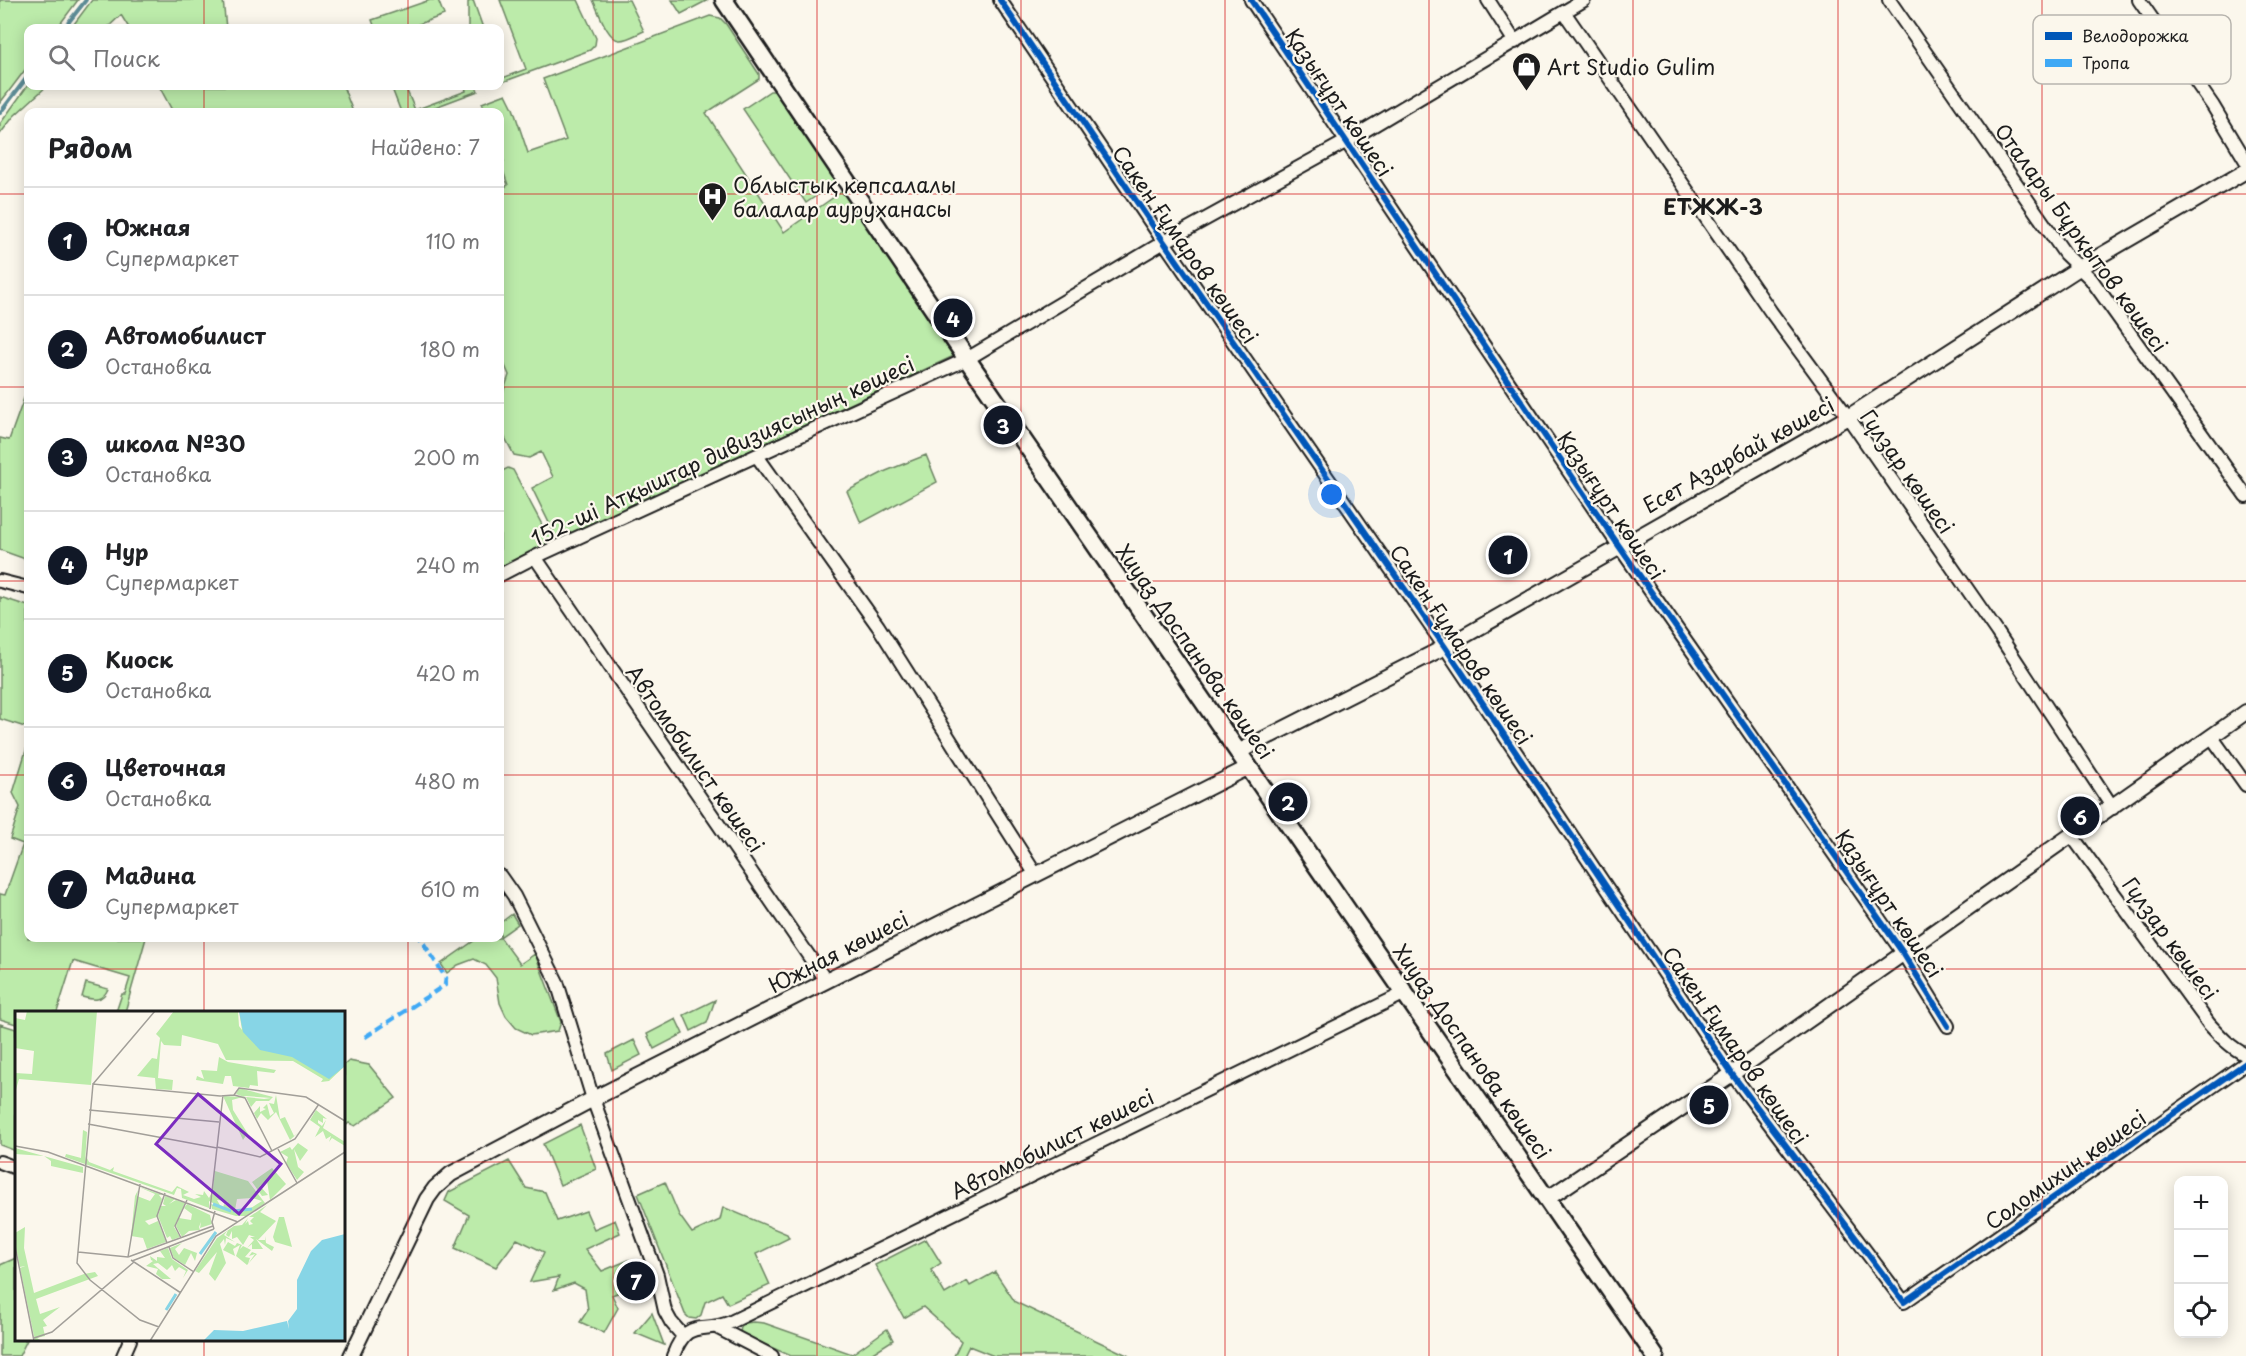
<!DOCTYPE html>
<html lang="ru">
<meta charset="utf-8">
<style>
:root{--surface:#fff;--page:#f2f2f2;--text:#202124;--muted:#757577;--line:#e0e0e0;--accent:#111827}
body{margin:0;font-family:"Playpen Sans",sans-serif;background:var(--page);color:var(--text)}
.controls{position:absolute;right:18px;bottom:18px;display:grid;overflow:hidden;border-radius:12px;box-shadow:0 3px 15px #0003}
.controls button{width:54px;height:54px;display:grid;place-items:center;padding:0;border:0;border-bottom:2px solid var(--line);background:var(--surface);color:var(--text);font:30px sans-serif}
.you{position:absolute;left:1332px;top:495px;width:21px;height:21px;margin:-15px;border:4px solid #fff;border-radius:50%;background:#1a73e8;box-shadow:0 0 0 9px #1a73e833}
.badge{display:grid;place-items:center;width:39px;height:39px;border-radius:50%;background:var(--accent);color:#fff;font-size:20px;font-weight:700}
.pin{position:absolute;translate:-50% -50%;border:3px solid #fff;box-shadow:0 2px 6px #0006}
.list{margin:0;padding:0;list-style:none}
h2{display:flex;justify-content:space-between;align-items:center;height:78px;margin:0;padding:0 24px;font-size:26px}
h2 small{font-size:20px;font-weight:400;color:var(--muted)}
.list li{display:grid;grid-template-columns:39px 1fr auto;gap:18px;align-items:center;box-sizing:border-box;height:108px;padding:0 24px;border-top:2px solid var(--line)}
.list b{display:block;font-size:22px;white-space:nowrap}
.list p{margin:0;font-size:20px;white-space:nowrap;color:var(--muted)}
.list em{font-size:20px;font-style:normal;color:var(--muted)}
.icon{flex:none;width:33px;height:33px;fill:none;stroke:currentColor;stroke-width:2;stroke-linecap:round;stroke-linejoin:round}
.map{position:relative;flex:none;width:2246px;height:1356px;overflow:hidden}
.search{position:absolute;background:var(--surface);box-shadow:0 3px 15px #0003;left:24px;top:24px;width:480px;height:66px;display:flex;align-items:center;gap:15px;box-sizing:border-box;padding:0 21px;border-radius:12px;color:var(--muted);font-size:22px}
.panel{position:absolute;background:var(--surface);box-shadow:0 3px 15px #0003;left:24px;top:108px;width:480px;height:834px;border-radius:12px}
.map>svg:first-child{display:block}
.green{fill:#bcebaa;stroke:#6c8463;stroke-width:1.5}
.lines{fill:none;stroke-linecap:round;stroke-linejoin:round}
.stream{stroke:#5c8b95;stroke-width:4}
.minor-casing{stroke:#1c1c1c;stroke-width:16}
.tertiary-casing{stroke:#1c1c1c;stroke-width:18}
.secondary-casing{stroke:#1c1c1c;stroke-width:21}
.minor{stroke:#fbf7ec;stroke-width:12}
.tertiary{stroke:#fbf7ec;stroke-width:14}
.secondary{stroke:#fbf7ec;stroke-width:16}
.quiet{stroke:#3fa9f5;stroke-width:4.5;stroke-dasharray:9 4.5;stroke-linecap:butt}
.cycleway-casing{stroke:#fbf7ec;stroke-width:10}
.cycleway{stroke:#0057b8;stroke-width:6}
.grid{fill:none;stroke:#d62828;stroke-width:1.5;stroke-opacity:0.55}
.labels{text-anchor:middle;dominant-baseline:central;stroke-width:4.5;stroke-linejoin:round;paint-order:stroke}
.poi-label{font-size:21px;fill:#1c1c1c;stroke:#fbf7ec;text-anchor:start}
.street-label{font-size:21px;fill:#1c1c1c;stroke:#fbf7ec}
.neighbourhood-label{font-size:22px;font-weight:bold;fill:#1c1c1c;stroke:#fbf7ec}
.inset-river{fill:none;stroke:#87d5e6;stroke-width:3}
.inset-road{fill:none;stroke:#a29f99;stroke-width:1.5}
.view{fill:#7b2cbf;fill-opacity:0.15;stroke:#7b2cbf;stroke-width:3}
.inset-edge{fill:none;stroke:#1c1c1c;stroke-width:3}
.key{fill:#fbf7ec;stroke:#b8b5ae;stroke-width:1.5}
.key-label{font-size:16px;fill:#1c1c1c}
</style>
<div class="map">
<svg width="2246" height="1356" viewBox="0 0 2246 1356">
<rect width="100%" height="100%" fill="#fbf7ec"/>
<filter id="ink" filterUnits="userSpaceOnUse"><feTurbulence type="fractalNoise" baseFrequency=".0167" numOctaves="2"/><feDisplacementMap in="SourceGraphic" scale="12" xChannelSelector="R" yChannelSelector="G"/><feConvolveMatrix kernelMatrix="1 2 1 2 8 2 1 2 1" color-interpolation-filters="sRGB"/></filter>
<g filter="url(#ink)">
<path class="green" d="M0 0H78L57 28H28V66L0 103Z
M92 0H223L226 28H129L121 15 107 28H71Z
M430 0H438L444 15 408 28H375L372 20Z
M473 0 483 28H468V2Z
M500 0H578L596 38 595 45 590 50 500 83V79L526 69Z
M593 0H629L644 31C637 34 627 40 620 40 608 41 598 10 593 0Z
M672 0H708L681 14Z
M710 16 720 18 726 24 759 74V79L706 113 784 232 844 190 906 278 907 289 917 295 958 354 500 567V472L508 468 513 470 547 534 553 531 532 488 553 477 541 452 529 458 514 455 500 428V402L509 375 500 354V190L508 185 501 165 504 162 500 149V112H486L482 103 506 94 513 108 528 153 566 140 543 79Z
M28 85 47 86 14 116 0 134V124Z
M159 86H343L353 112H173Z
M391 86H405L415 110 466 91 465 86H476L478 91 422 112H401Z
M770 91H775L834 178 835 183 806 203 743 109Z
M28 387V560L0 550V438L9 440Z
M926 455 937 482 861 523 847 491 886 471Z
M0 597 28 606V728L0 719Z
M28 744V938H146L125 1012H116L122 994H125L130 978 73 961 57 1012H16V1024L0 1019V894L5 895 23 844 10 839 20 807 13 793Z
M512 914 518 924 500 937 520 964 535 954 561 1022 558 1031 531 1035 516 1028 506 1016 500 1003 496 978 486 965 474 959 458 965 447 973 441 964 478 938H500V923Z
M86 983 108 989C102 1002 94 1000 82 997Z
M715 1000 707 1023 691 1031 684 1015Z
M676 1019 683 1034 654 1049 647 1034Z
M0 1024 16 1029V1151L0 1145Z
M634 1040 641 1055 612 1070 607 1054Z
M349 1061 369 1065 396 1098 355 1126 349 1123 344 1127V1065Z
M580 1125 596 1169 560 1185 543 1144Z
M509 1161 526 1188 545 1192 557 1221 586 1211 594 1229 615 1220 620 1233 585 1249 602 1271 629 1260 636 1276 627 1279 630 1288 612 1295 618 1308 604 1333 580 1322 588 1310 585 1289 574 1283 554 1290 559 1277 530 1282 544 1252 517 1239 496 1267 455 1248 469 1215 445 1201 449 1192Z
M665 1182 679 1215 692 1233 720 1220 723 1207 787 1234 789 1238 756 1254 770 1285 728 1304 722 1294 705 1302 701 1315 696 1319 689 1318 685 1314 638 1194Z
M926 1239 941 1263 931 1270 945 1294 967 1281 970 1286 995 1272 1015 1302 1129 1356H994L969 1346 964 1356H954L961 1341 923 1307 904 1318 875 1265Z
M16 1258V1340H27L19 1356H0V1265Z
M652 1313 664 1345 635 1333Z
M754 1322 764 1323 852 1354 887 1329 893 1340 868 1356H791L746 1336 740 1332 741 1327 745 1323Z"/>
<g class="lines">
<path class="stream" d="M64 28 86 0
M0 113 28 76"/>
<defs>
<path id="minor" d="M1000 0 1164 242 1445 647 1732 1074 1904 1302 2246 1063
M1251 0 1619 546 1903 953 1948 1026
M1488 0 1515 42
M1889 0 2065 254 2091 279 2246 496
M2139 0 2213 106 2246 161
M1564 12 1771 312 1848 417 1997 632 2113 808
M757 456 878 626 1036 875
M535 557 826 981
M500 575 535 557 967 359 1164 242 1347 141 1584 0
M0 581 28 588
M2211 736 2246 785
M2072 836 2209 1024C2220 1036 2231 1048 2246 1055
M500 876 514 896 557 982 593 1099 657 1275 665 1311 671 1322 683 1336
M0 1162 16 1168
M716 1327 772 1356
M123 1356 130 1340
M673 1356C688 1316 701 1335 731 1322L1405 993"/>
<path id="tertiary" d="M1238 752 1445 647 1848 417 2079 268 2246 171
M1547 1199 1732 1074 2246 712
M351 1356 427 1199 435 1188 451 1174 593 1099 1249 767"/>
<path id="secondary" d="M724 0 967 359 1655 1356"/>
</defs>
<use href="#minor" class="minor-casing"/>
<use href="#tertiary" class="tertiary-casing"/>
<use href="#secondary" class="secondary-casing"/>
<use href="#minor" class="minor"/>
<use href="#tertiary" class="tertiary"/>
<use href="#secondary" class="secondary"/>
<path class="quiet" d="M365 1037 445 985 446 978 420 938"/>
<defs>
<path id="cycleway" d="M1000 0 1164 242 1445 647 1732 1074 1904 1302 2246 1063
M1251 0 1619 546 1903 953 1948 1026"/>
</defs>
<use href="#cycleway" class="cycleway-casing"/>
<use href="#cycleway" class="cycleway"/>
</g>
</g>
<path class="grid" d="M204 0V28M408 0V28M613 0V1356M817 0V1356M1021 0V1356M1225 0V1356M1429 0V1356M1633 0V1356M1838 0V1356M2042 0V1356M204 86V112M408 86V112M0 194H28M500 194H2246M0 387H28M500 387H2246M0 581H28M500 581H2246M0 775H28M500 775H2246M204 938V1012M408 938V1356M0 969H2246M0 1162H16M344 1162H2246M204 1340V1356"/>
<defs>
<symbol id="shop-pin" viewBox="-11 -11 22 30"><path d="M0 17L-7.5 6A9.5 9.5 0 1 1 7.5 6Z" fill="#1c1c1c" stroke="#fbf7ec"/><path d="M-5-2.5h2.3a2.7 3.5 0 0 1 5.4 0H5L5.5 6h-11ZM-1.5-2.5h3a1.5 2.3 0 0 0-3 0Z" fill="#fff"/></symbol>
<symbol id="hospital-pin" viewBox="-11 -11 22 30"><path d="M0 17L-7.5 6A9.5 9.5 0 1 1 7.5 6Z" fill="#1c1c1c" stroke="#fbf7ec"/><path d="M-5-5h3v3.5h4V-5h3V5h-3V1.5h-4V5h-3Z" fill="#fff"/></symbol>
</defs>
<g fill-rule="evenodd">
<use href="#shop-pin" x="1510" y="50" width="33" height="45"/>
<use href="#hospital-pin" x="696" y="180" width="33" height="45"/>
</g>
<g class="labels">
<g class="poi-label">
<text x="1547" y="66">Art Studio Gulim</text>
<text x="733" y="184">Облыстық көпсалалы<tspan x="733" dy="24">балалар ауруханасы</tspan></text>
</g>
<g class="street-label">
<text transform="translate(1340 102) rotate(56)">Қазығұрт көшесі</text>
<text transform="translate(2082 237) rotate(54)">Оталары Бұрқытов көшесі</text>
<text transform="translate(1186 244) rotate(55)">Сакен Ғұмаров көшесі</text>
<text transform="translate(722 450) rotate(-25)">152-ші Атқыштар дивизиясының көшесі</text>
<text transform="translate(1738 454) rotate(-29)">Есет Азарбай көшесі</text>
<text transform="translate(1908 471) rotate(55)">Гүлзар көшесі</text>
<text transform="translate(1612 505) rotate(56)">Қазығұрт көшесі</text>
<text transform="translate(1462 644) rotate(56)">Сакен Ғұмаров көшесі</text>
<text transform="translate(1196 651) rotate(55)">Хиуаз Доспанова көшесі</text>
<text transform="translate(696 758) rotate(55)">Автомобилист көшесі</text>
<text transform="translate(1890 903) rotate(56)">Қазығұрт көшесі</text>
<text transform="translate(2171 938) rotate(54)">Гүлзар көшесі</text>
<text transform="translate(838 951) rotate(-27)">Южная көшесі</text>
<text transform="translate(1736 1045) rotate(55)">Сакен Ғұмаров көшесі</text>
<text transform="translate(1473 1051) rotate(55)">Хиуаз Доспанова көшесі</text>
<text transform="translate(1052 1143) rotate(-26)">Автомобилист көшесі</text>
<text transform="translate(2065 1169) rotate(-35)">Соломихин көшесі</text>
</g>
<g class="neighbourhood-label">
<text x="1713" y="205">ЕТЖЖ-3</text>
</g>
</g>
<g transform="translate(15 1011)">
<rect width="330" height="330" fill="#fbf7ec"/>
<path d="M12 0H82L76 74 4 68 0 82V62L17 63 19 40 0 37V7L10 9ZM159 0H223L224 15 227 19 224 0H330V55L314 70 306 71 308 68 278 50 211 49 203 33 167 24 166 35 149 34 146 30 143 67 158 69 157 79 141 78 140 67 122 65 137 47 142 48 145 27 141 23ZM204 46 213 51 261 59 259 62 242 60 243 75 235 74 234 77 218 75 216 65H210L208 73 181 69 182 65 189 68 186 59 202 60ZM224 77 258 86 254 90H241L236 96 231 86 249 88 256 87 231 85 217 89 218 99 238 131 232 123 228 129 208 85 229 86 221 83ZM261 84 265 108 270 106 279 125 284 121 275 129 261 101 253 109 246 102 242 108 239 102 245 95V101L251 98 248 97 252 93 255 105 259 102 254 92 259 93ZM301 99 312 108 308 107V112L303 109V112L307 115 311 109 308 117 330 131V135L317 127 314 131 316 125 311 128 308 120 300 126 305 116 295 109ZM68 119 72 121 70 151 71 145 74 151 95 159 99 156 98 160 157 181 162 175 174 181 168 184 179 188 186 186 180 183 188 184 189 180 194 187 197 181V186L200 160 233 170 250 192 231 205H221L197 198 196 193 212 199 208 197 209 193 215 196 212 190 202 189 206 196 194 190V197L167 187 166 178 162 177 159 184 50 146 51 143 66 147ZM237 187 247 190 236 197 220 199 222 188ZM283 132 293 139 285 150 279 138 283 156 289 161 282 169 271 152 273 146 265 141 275 136 277 139ZM0 137 68 156V162L36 155V150L29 145 0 143ZM257 157 271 173 255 189 252 170 245 175 253 184 247 185 237 171ZM124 176 148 184H144L147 188 142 206 130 210 134 214 143 210 151 231 132 238 128 227 116 225 120 185 123 179 122 185 135 190 140 183ZM150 185 160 188 154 193 161 189 170 192 159 216 165 226 157 229 155 225 152 227 143 205 146 195H151L148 193ZM172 193 195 204 197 213 185 217 186 211 184 216 185 219 174 220 167 226 161 215 164 207 176 209 177 203 169 197ZM252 194 245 201 261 210 243 229H250V225L251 232 259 236 257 240 241 228 248 238H237V233L232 237 239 229 235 226H240L234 224 228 234 222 226 217 228V220L214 226 211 224 213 219 209 224 220 231 211 227 210 234 209 228 205 233 211 252 200 270 194 263 202 241 184 262 180 260 202 227 219 215 227 214 233 207 230 213 233 210 234 214 238 213 235 210 239 206H234ZM264 206H269L277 236 260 231 258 226ZM10 216 9 237 19 282 69 263 80 261 83 265 21 288 25 303 45 296 28 309 32 315 28 316 30 325 22 327 27 330H20L5 257 10 255 5 256 0 232V222ZM213 231 220 235 222 232 227 234 225 238 228 235 236 239 230 246 235 247 233 253 240 243 234 245 237 241 242 243 232 254 221 245 225 234 218 238 220 245 208 239ZM167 232 160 238 164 244 169 237 182 242 180 250 176 242 170 254 159 247 155 237ZM153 237 157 248 173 259 168 267 171 260 164 256 160 260 157 254 152 259 143 252 138 253 156 268H147L141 263 143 258 131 255 138 250 136 249 135 245 142 250V246L150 247 145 240Z" fill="#bcebaa" fill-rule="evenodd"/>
<path d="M224 0H330V55L314 68 277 46 245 39 228 21ZM330 223V330H188L199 319 228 320 272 310 274 318 273 310 282 298V269L296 240 307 229Z" fill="#87d5e6"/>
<path class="inset-river" d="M198 193 216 200M218 200 237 198M185 243 201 221M151 299 161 283"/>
<path class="inset-road" d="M78 73 140 0M219 84 230 87 257 140M74 99 204 111M73 113 202 137M0 135 33 141 223 211M202 136 245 146 280 128 304 93M263 138 282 172M150 182 142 205 152 232M195 198 208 84M199 218 197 211 200 200M166 227 160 215 172 189M0 235 19 330M154 236 158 247 179 261M63 241 113 246M113 246 198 215M113 246 125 173M116 249 166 282M117 250 199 218M144 316 125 309 75 269 62 252 78 73 205 85 219 84 224 77 291 86 330 110M19 327 37 321 119 251M135 330 201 225 330 141"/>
<path class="view" d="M183 83 266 153 224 203 141 133Z"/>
<rect width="330" height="330" class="inset-edge"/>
</g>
<rect x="2033" y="15" width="198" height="69" rx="9" class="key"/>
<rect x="2045" y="32" width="27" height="8" fill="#0057b8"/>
<rect x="2045" y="59" width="27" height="8" fill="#3fa9f5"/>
<g class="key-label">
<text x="2082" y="42">Велодорожка</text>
<text x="2082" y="69">Тропа</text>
</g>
</svg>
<div class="controls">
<button>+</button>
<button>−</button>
<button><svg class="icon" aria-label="locate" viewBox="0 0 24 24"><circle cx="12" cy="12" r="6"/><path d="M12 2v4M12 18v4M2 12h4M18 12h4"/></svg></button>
</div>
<div class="you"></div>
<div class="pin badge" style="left:1508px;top:555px">1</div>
<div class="pin badge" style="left:1288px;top:802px">2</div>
<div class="pin badge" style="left:1003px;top:425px">3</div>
<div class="pin badge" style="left:953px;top:318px">4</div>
<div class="pin badge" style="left:1709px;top:1105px">5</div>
<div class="pin badge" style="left:2080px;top:816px">6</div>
<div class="pin badge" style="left:636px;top:1281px">7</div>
<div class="search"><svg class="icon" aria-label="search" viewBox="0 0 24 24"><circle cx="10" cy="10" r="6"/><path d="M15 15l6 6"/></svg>Поиск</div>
<section class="panel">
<h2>Рядом<small>Найдено: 7</small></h2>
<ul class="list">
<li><span class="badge">1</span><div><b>Южная</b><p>Супермаркет</p></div><em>110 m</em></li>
<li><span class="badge">2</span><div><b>Автомобилист</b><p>Остановка</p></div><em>180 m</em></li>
<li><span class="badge">3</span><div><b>школа №30</b><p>Остановка</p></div><em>200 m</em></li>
<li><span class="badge">4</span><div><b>Нур</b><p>Супермаркет</p></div><em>240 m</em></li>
<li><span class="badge">5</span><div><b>Киоск</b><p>Остановка</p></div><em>420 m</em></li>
<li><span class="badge">6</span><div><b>Цветочная</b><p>Остановка</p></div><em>480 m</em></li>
<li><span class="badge">7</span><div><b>Мадина</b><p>Супермаркет</p></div><em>610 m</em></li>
</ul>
</section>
</div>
